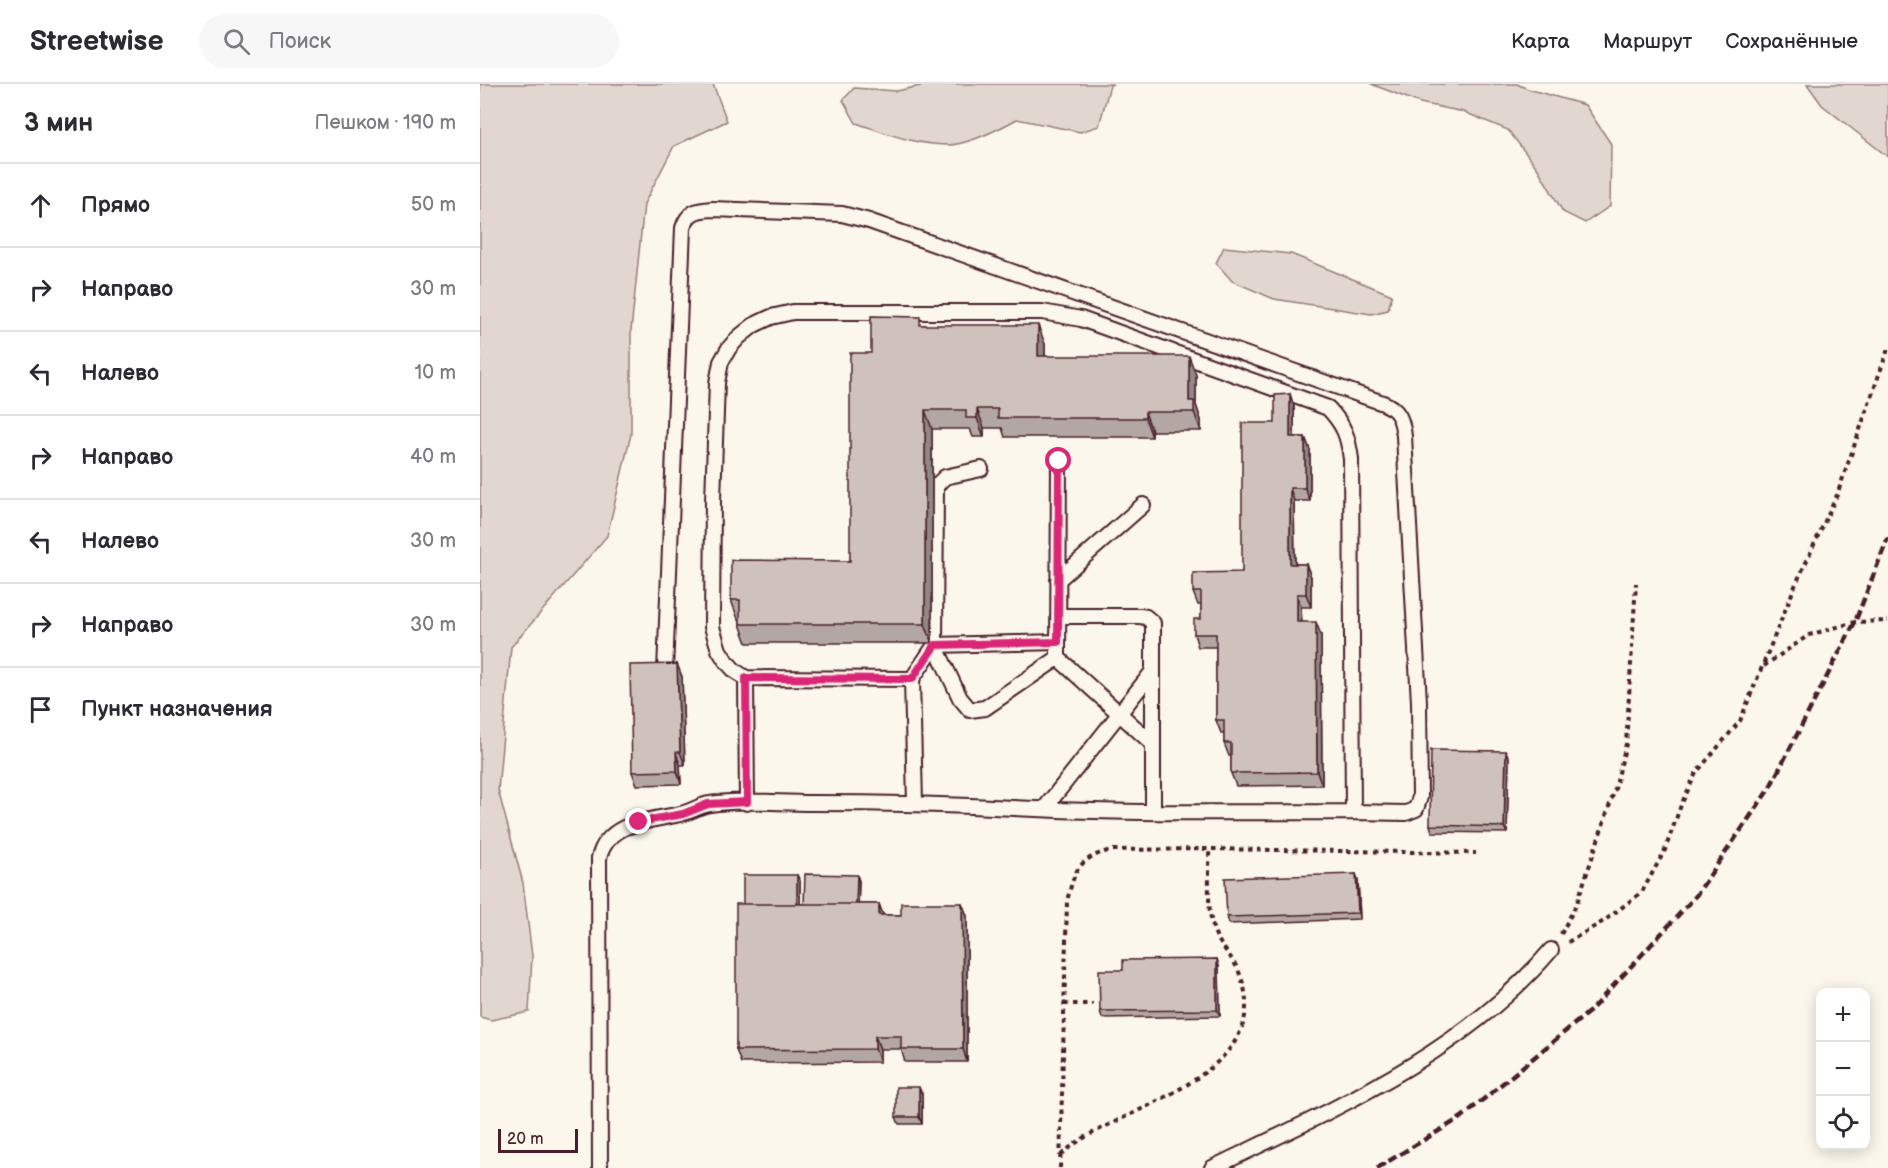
<!DOCTYPE html>
<html lang="ru">
<meta charset="utf-8">
<style>
:root{--surface:#fff;--page:#f7f7f7;--text:#2b2b33;--muted:#7c7c81;--line:#e1e1e2}
body{margin:0;font-family:"Balsamiq Sans",sans-serif;background:var(--page);color:var(--text)}
.controls{position:absolute;right:18px;bottom:18px;display:grid;overflow:hidden;border-radius:12px;box-shadow:0 3px 15px #0003}
.controls button{width:54px;height:54px;display:grid;place-items:center;padding:0;border:0;border-bottom:2px solid var(--line);background:var(--surface);color:var(--text);font:30px sans-serif}
.scale{position:absolute;left:18px;bottom:15px;width:80px;box-sizing:border-box;padding-left:6px;border:3px solid #4a1f2b;border-top:0;font-size:16px;line-height:21px;white-space:nowrap;color:#4a1f2b;-webkit-text-stroke:4px #fbf7ec;paint-order:stroke}
.stop{position:absolute;width:18px;height:18px;margin:-14px;border:4px solid #db2777;border-radius:50%;background:#fff}
.stop.end{background:#db2777;border-color:#fff;box-shadow:0 2px 6px #0008}
.list{margin:0;padding:0;list-style:none}
h2{display:flex;justify-content:space-between;align-items:center;height:78px;margin:0;padding:0 24px;font-size:26px}
h2 small{font-size:20px;font-weight:400;color:var(--muted)}
.list li{display:grid;grid-template-columns:39px 1fr auto;gap:18px;align-items:center;box-sizing:border-box;height:84px;padding:0 24px;border-top:2px solid var(--line)}
.list b{display:block;font-size:22px;white-space:nowrap}
.list em{font-size:20px;font-style:normal;color:var(--muted)}
.icon{flex:none;width:33px;height:33px;fill:none;stroke:currentColor;stroke-width:2;stroke-linecap:round;stroke-linejoin:round}
.map{position:relative;flex:none;width:1408px;height:1084px;overflow:hidden}
header{display:flex;align-items:center;gap:36px;box-sizing:border-box;height:84px;padding:0 30px;background:var(--surface);border-bottom:2px solid var(--line)}
header strong{font-size:28px}
nav{display:flex;gap:33px;margin-inline-start:auto;font-size:21px}
.search{width:420px;height:54px;background:var(--page);display:flex;align-items:center;gap:15px;box-sizing:border-box;padding:0 21px;border-radius:33px;color:var(--muted);font-size:22px}
main{display:flex}
aside{flex:1;background:var(--surface)}
.map>svg:first-child{display:block}
.green{fill:#e2d7d0;stroke:#967b7e;stroke-width:1.5}
.lines{fill:none;stroke-linecap:round;stroke-linejoin:round}
.lane-casing{stroke:#4a1f2b;stroke-width:18}
.path{stroke:#4a1f2b;stroke-width:4;stroke-dasharray:4.5 4.5;stroke-linecap:butt}
.lane{stroke:#fbf7ec;stroke-width:14}
.rail{stroke:#4a1f2b;stroke-width:4.5;stroke-dasharray:9 4.5;stroke-linecap:butt}
.wall{fill:#b2a7a2;stroke:#4a1f2b;stroke-width:1.5}
.shaded-wall{fill:#918884;stroke:#4a1f2b;stroke-width:1.5}
.building{fill:#cfc2bc;stroke:#4a1f2b;stroke-width:1.5}
.route{stroke:#db2777;stroke-width:8}
</style>
<header>
<strong>Streetwise</strong>
<div class="search"><svg class="icon" aria-label="search" viewBox="0 0 24 24"><circle cx="10" cy="10" r="6"/><path d="M15 15l6 6"/></svg>Поиск</div>
<nav><a>Карта</a><a>Маршрут</a><a>Сохранённые</a></nav>
</header>
<main>
<aside>
<h2>3 мин<small>Пешком · 190 m</small></h2>
<ul class="list">
<li><svg class="icon" aria-label="ahead" viewBox="0 0 24 24"><path d="M12 20V5M6 11l6-6 6 6"/></svg><div><b>Прямо</b></div><em>50 m</em></li>
<li><svg class="icon" aria-label="right" viewBox="0 0 24 24"><path d="M7 20v-9h11M14 6l5 5-5 5"/></svg><div><b>Направо</b></div><em>30 m</em></li>
<li><svg class="icon" aria-label="left" viewBox="0 0 24 24"><path d="M17 20v-9H6M10 6l-5 5 5 5"/></svg><div><b>Налево</b></div><em>10 m</em></li>
<li><svg class="icon" aria-label="right" viewBox="0 0 24 24"><path d="M7 20v-9h11M14 6l5 5-5 5"/></svg><div><b>Направо</b></div><em>40 m</em></li>
<li><svg class="icon" aria-label="left" viewBox="0 0 24 24"><path d="M17 20v-9H6M10 6l-5 5 5 5"/></svg><div><b>Налево</b></div><em>30 m</em></li>
<li><svg class="icon" aria-label="right" viewBox="0 0 24 24"><path d="M7 20v-9h11M14 6l5 5-5 5"/></svg><div><b>Направо</b></div><em>30 m</em></li>
<li><svg class="icon" aria-label="arrive" viewBox="0 0 24 24"><path d="M6 21V4h12l-3 4 3 4H6"/></svg><div><b>Пункт назначения</b></div></li>
</ul>
</aside>
<div class="map">
<svg width="1408" height="1084" viewBox="0 0 1408 1084">
<rect width="100%" height="100%" fill="#fbf7ec"/>
<filter id="ink" filterUnits="userSpaceOnUse"><feTurbulence type="fractalNoise" baseFrequency=".0167" numOctaves="2"/><feDisplacementMap in="SourceGraphic" scale="12" xChannelSelector="R" yChannelSelector="G"/><feConvolveMatrix kernelMatrix="1 2 1 2 8 2 1 2 1" color-interpolation-filters="sRGB"/></filter>
<g filter="url(#ink)">
<path class="green" d="M0 0H233L247 37 194 62 164 120 151 247V350L127 452 31 563 18 706 43 799 52 872 49 928 11 936 0 933Z
M449 0H633L630 1 619 42 600 48 537 35C519 45 488 61 467 61 435 61 406 49 376 39L363 16 374 4 417 7Z
M891 0H1037L1048 5 1105 21 1131 60 1130 122 1105 139 1083 128 1058 85 1028 46 984 28 940 19Z
M1327 0H1408V73L1342 21Z
M744 163 811 170 912 211 908 226 891 230 794 215 752 197 736 179Z"/>
<g class="lines">
<defs>
<path id="lane" d="M579 377 578 574 673 660
M501 385 465 393 456 402 455 561 480 614 490 626 505 624 578 574
M578 496 663 421
M578 532H660L666 533 673 539V727
M185 587 203 144C208 128 216 126 232 125L362 130 389 137 903 319C919 325 922 336 924 352L939 618 940 713 936 725 926 729 873 728
M266 594 267 719
M432 595 435 719
M564 725 673 587
M120 1084 119 774C128 737 170 737 200 730 211 728 220 721 230 720 262 715 297 719 330 719 405 719 480 721 556 725 661 730 767 728 873 728L871 375C868 352 864 341 848 324L601 235 562 228H313L291 233 274 241 259 253 249 264 241 278 237 299 233 416 232 543 239 566 246 577 255 587 266 594 432 595 455 561 578 558
M732 1084C852 1026 983 970 1071 866"/>
</defs>
<use href="#lane" class="lane-casing"/>
<path class="path" d="M1284 582 1329 551 1375 538 1408 537
M1081 850 1097 819 1135 705 1146 660 1156 499
M1088 858 1124 837 1162 808 1185 766 1201 721 1216 689 1260 637 1315 502 1357 411 1408 265
M584 920H613
M581 1071C587 1066 593 1061 599 1057 652 1023 779 990 765 908 763 897 758 883 751 874 745 865 738 858 734 847 726 824 730 789 729 765
M580 1084 587 817C595 786 597 775 631 766L729 765 996 769"/>
<use href="#lane" class="lane"/>
<path class="rail" d="M897 1084 982 1033 1110 927 1215 813 1289 705 1375 538 1408 454"/>
</g>
<path class="wall" d="M443 241 565 260V272L716 291V321L721 336V347H672V353H525L522 344H504V353H493L490 345H452V559H267L260 540V535H258L251 516 370 477 391 269Z
M810 310 814 323V353H825L830 366V417H814L815 480H826L831 493V523H821L822 538 841 551 842 701 756 702 751 689V672H749L744 659V649H741L736 636V563H718L714 550 721 535V521H718L713 508 762 488 795 339Z
M197 580 202 593 205 681H200L201 700 157 701 152 688Z
M1029 674 1027 749 952 748 950 741Z
M876 790 878 796 880 835 749 840 747 833Z
M317 791 320 797V820H324L377 791 379 797 378 820H399L403 831H421L482 819 487 832V978H425L421 965H400V978L261 979 256 966 263 820Z
M737 875 739 882 740 932 622 934 620 927 643 886Z
M442 1010V1040H419L416 1033Z"/>
<path class="shaded-wall" d="M558 241 565 260V291L558 272Z
M709 272 716 291V321L721 336V347L714 328 709 317Z
M810 310 814 323V366L810 353Z
M497 325 504 344V353L497 334Z
M445 326 452 345V559L445 540Z
M665 328 672 347V353L665 334Z
M825 353 830 366V417L825 404Z
M810 404 814 417 815 493 810 480Z
M826 480 831 493V523L826 510Z
M817 510 821 523 822 551 817 538Z
M836 538 841 551 842 701 837 688Z
M197 580 202 593 205 681 200 668Z
M1026 667 1029 674 1027 749 1024 743Z
M196 668 200 681 201 700 197 687Z
M876 790 878 796 880 835 878 829Z
M317 791 320 797V827L317 820Z
M377 791 379 797 378 828 376 821Z
M482 819 487 832V978L483 965Z
M399 820 404 833 399 831Z
M737 875 739 882 740 932 737 926Z
M395 952 400 965V978L395 965Z
M439 1003 442 1010V1040L439 1033Z"/>
<path class="building" d="M391 232 440 233V241H558V272H709V317H714V328H665V334H518V325H497V334H486V326H445V540H260V516H251V476L370 477V269H391Z
M810 310V353H825V404H810V480H826V510H817V538H836L837 688 751 689V659H744V636H736V550H714V535H721V508H713V489L762 488V339H795V311Z
M197 580 200 668H196L197 687 152 688 150 581Z
M951 666 1026 667 1024 743 950 741Z
M325 790 377 791 376 820H324Z
M876 790 878 829 747 833 745 794Z
M263 791H317V820H263Z
M421 819H482L483 965H421V952H395V965L256 966V820H399V831H421Z
M737 875V926L620 927 619 886H643V876Z
M416 1003H439V1033H416Z"/>
</g>
<g class="lines" filter="url(#ink)">
<path class="route" d="M159 738 203 730 228 720 267 718 266 594 432 595 455 561 578 558 579 377"/>
</g>
</svg>
<div class="controls">
<button>+</button>
<button>−</button>
<button><svg class="icon" aria-label="locate" viewBox="0 0 24 24"><circle cx="12" cy="12" r="6"/><path d="M12 2v4M12 18v4M2 12h4M18 12h4"/></svg></button>
</div>
<div class="scale">20 m</div>
<div class="stop" style="left:579px;top:377px"></div>
<div class="stop end" style="left:159px;top:738px"></div>
</div>
</main>
